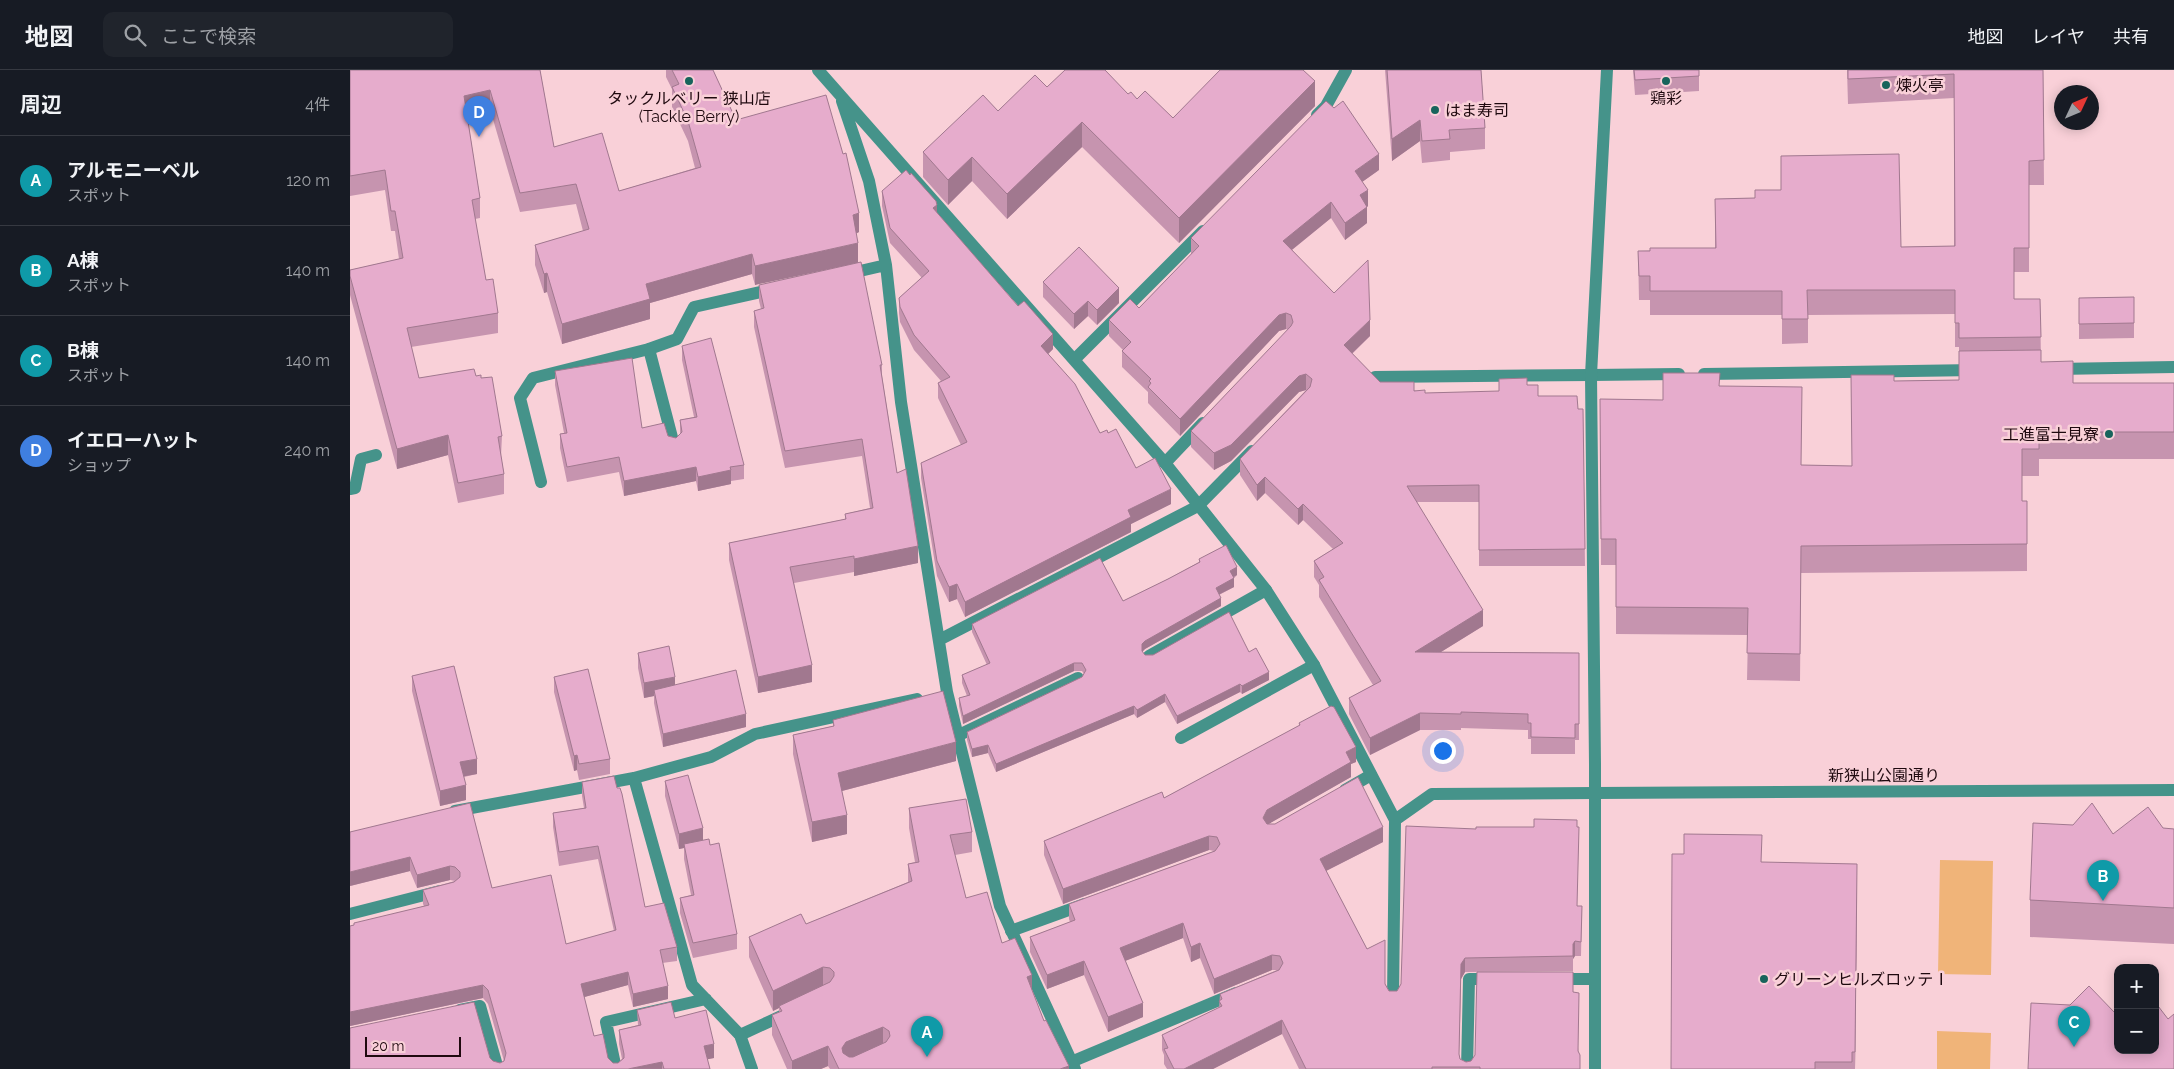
<!DOCTYPE html>
<html lang="ja">
<meta charset="utf-8">
<style>
:root{--surface:#171b24;--page:#20242c;--text:#f1f3f6;--muted:#9ea1a6;--line:#363941;--accent:#8fb3b1}
body{margin:0;font-family:Raleway,"Noto Sans JP",sans-serif;background:var(--page);color:var(--text)}
.controls{position:absolute;right:15px;bottom:15px;display:grid;overflow:hidden;border-radius:10px;box-shadow:0 2px 12px #0003}
.controls button{width:45px;height:45px;display:grid;place-items:center;padding:0;border:0;border-bottom:1px solid var(--line);background:var(--surface);color:var(--text);font:25px sans-serif}
.compass{position:absolute;left:1704px;top:15px;width:45px;height:45px;border-radius:50%;background:var(--surface);box-shadow:0 2px 12px #0003;rotate:46deg}
.scale{position:absolute;left:15px;bottom:12px;width:96px;box-sizing:border-box;padding-left:5px;border:2px solid #1f090f;border-top:0;font-size:14px;line-height:18px;white-space:nowrap;color:#1f090f;-webkit-text-stroke:4px #f9d0d8;paint-order:stroke}
.you{position:absolute;left:1092px;top:680px;width:18px;height:18px;margin:-12px;border:4px solid #fff;border-radius:50%;background:#1a73e8;box-shadow:0 0 0 8px #1a73e833}
.badge{display:grid;place-items:center;width:32px;height:32px;border-radius:50%;background:var(--accent);color:#fff;font-size:16px;font-weight:700}
.pin{position:absolute;translate:-50% -41px;filter:drop-shadow(0 1px 2px #0008)}
.pin::after{content:'';position:absolute;top:26px;width:18px;height:15px;background:inherit;clip-path:polygon(0 0,100% 0,50% 100%)}
.list{margin:0;padding:0;list-style:none}
h2{display:flex;justify-content:space-between;align-items:center;height:65px;margin:0;padding:0 20px;font-size:21px}
h2 small{font-size:16px;font-weight:400;color:var(--muted)}
.list li{display:grid;grid-template-columns:32px 1fr auto;gap:15px;align-items:center;box-sizing:border-box;height:90px;padding:0 20px;border-top:1px solid var(--line)}
.list b{display:block;font-size:19px;white-space:nowrap}
.list p{margin:0;font-size:16px;white-space:nowrap;color:var(--muted)}
.list em{font-size:16px;font-style:normal;color:var(--muted)}
.icon{flex:none;width:28px;height:28px;fill:none;stroke:currentColor;stroke-width:2;stroke-linecap:round;stroke-linejoin:round}
.map{position:relative;flex:none;width:1824px;height:999px;overflow:hidden}
header{display:flex;align-items:center;gap:30px;box-sizing:border-box;height:70px;padding:0 25px;background:var(--surface);border-bottom:1px solid var(--line)}
header strong{font-size:24px}
nav{display:flex;gap:28px;margin-inline-start:auto;font-size:18px}
.search{width:350px;height:45px;background:var(--page);display:flex;align-items:center;gap:12px;box-sizing:border-box;padding:0 18px;border-radius:10px;color:var(--muted);font-size:19px}
main{display:flex}
aside{flex:1;background:var(--surface)}
.map>svg:first-child{display:block}
.pitch{fill:#f0b479}
.lines{fill:none;stroke-linecap:round;stroke-linejoin:round}
.service{stroke:#45938a;stroke-width:12}
.minor{stroke:#45938a;stroke-width:12}
.tertiary{stroke:#45938a;stroke-width:12}
.wall{fill:#c694af}
.shaded-wall{fill:#a1788f}
.building{fill:#e6accc;stroke:#a1788f;fill-rule:evenodd}
.poi-dot{fill:#18645c;stroke:#f9d0d8;stroke-width:2}
.labels{text-anchor:middle;dominant-baseline:central;stroke-width:5;stroke-linejoin:round;paint-order:stroke}
.poi-label{font-size:16px;fill:#1f090f;stroke:#f9d0d8;text-anchor:start}
.street-label{font-size:16px;fill:#1f090f;stroke:#f9d0d8}
</style>
<header>
<strong>地図</strong>
<div class="search"><svg class="icon" aria-label="search" viewBox="0 0 24 24"><circle cx="10" cy="10" r="6"/><path d="M15 15l6 6"/></svg>ここで検索</div>
<nav><a>地図</a><a>レイヤ</a><a>共有</a></nav>
</header>
<main>
<aside>
<h2>周辺<small>4件</small></h2>
<ul class="list">
<li><span class="badge" style="background:#0f9aa8">A</span><div><b>アルモニーベル</b><p>スポット</p></div><em>120 m</em></li>
<li><span class="badge" style="background:#0f9aa8">B</span><div><b>A棟</b><p>スポット</p></div><em>140 m</em></li>
<li><span class="badge" style="background:#0f9aa8">C</span><div><b>B棟</b><p>スポット</p></div><em>140 m</em></li>
<li><span class="badge" style="background:#3f7fe0">D</span><div><b>イエローハット</b><p>ショップ</p></div><em>240 m</em></li>
</ul>
</aside>
<div class="map">
<svg width="1824" height="999" viewBox="0 0 1824 999">
<rect width="100%" height="100%" fill="#f9d0d8"/>
<path class="pitch" d="M1590 790 1643 791 1641 905 1588 904Z
M1587 961 1641 963 1640 999H1587Z"/>
<g class="lines">
<path class="service" d="M299 279 324 375
M1025 307 1241 305
M815 393 853 353
M848 436 902 381
M799 586 916 520
M609 665 728 608
M831 668 964 595
M995 720 1021 705
M661 861 735 834
M390 965 438 943
M721 992 886 923"/>
<path class="minor" d="M468 0 815 393 916 520 964 595 1045 750 1043 929
M492 31 519 111 536 195 551 332 597 622 650 836 725 999
M967 45 976 36 996 0
M497 204 536 195
M724 290 853 161
M1706 299 1824 297
M1354 304 1626 300
M1241 305 1329 304
M191 412 170 328 183 308 299 279 327 269 344 237 424 219
M0 419 5 418 11 389 26 385
M589 570 848 436
M284 708 342 915 390 965 402 999
M105 741 284 708 361 687 405 664 567 629
M1045 750 1082 724 1245 723
M0 844 90 821
M1207 909H1244
M110 940 130 936 148 999
M266 999 256 952 356 929
M1117 999 1119 909H1142"/>
<path class="tertiary" d="M1245 723 1824 720
M1245 999V694L1241 305 1257 0"/>
</g>
<path class="wall" d="M0 0H190L204 77 269 121 345 98 338 71 322 37V19L316 7V0H363L386 50 509 162 405 215 402 204 300 233V249L212 274 197 222 194 223 185 195V175L233 161 226 134 170 142 140 39 117 45 130 128V148L125 149 136 210 148 243V263L61 277 69 308 126 306 131 308 152 366 151 386 154 404V424L108 433 98 385 47 399 0 225V200L49 189 45 161H41L35 120 0 126Z
M1035 0H1131L1135 58V79L1100 82V90L1072 93 1070 71 1042 91Z
M1283 0H1349V21L1285 25Z
M1497 0H1693L1694 115H1679V202H1664V229H1690L1691 292 1723 313H1824V389H1689V406H1672V431H1677V501L1451 503 1450 611 1397 610 1398 565 1266 564V495H1251L1250 329 1313 330 1369 316 1451 395 1502 396 1544 311 1609 310V277H1605V244L1458 245V273L1432 274V245H1300V230H1289L1288 181 1365 178V129L1405 128 1431 120V86L1551 177 1604 176V28L1498 34Z
M697 17 778 24 823 48 965 36 829 173 732 77 657 149 622 111 598 135 573 107V82L648 41Z
M1029 100 1012 112 1018 136 1017 137V153L995 170 981 148 942 180 1020 266 1002 284 1030 312 1075 323 1149 322 1177 315 1188 326 1228 339H1233L1235 496H1129V432H1067L1133 556 1091 582 1229 583V670H1225V684H1181V669H1178V660L1111 658V660H1070L1020 685 999 644V628L1023 615 969 527V515L964 507V491L983 479 953 450 948 455 915 423 907 431 890 405V389L956 320 949 322 881 391 864 400 841 377V361L938 260 936 259 929 261 830 366 798 333V322L772 297V281L773 280 759 266V250L789 238 841 185V168Z
M532 121 587 143 703 279 698 284 750 363H758L786 398 821 434 781 454V462L615 547 607 529 599 532 587 506 571 408V393L611 375 588 328V313L591 311 564 280 550 252 549 243V228L572 208 540 173 532 136Z
M693 212 769 233 747 255 738 246 724 259 693 227Z
M409 215 532 295V306L547 403 568 493 504 506V502L444 513 462 612 408 623 379 490V473L495 449V444L520 438 512 386 435 398 404 257V241L411 239 409 231Z
M1784 227V268L1729 269V228Z
M332 276 394 395V409L381 411V414L348 421 346 411 274 426 269 402 217 412 210 378V364L214 363 205 315V301L292 358 326 368 330 364V350L344 347 332 290Z
M849 489 887 505 884 508V517L869 525 871 536 795 579 792 582 795 585 899 582 919 610 892 624 890 622 827 654 815 632 787 648 784 644 646 702 638 683 622 687 617 670V662L732 607 734 604 732 601H724L613 654 609 636V628L617 626 612 613V605L637 595 622 562V554L773 531 818 509 849 492Z
M288 583 325 615 396 657 313 677 304 633V626L294 628 288 598Z
M62 606 127 704 114 707 116 730 90 736 62 621Z
M204 607 260 689V704L229 710 227 700 224 701 204 622Z
M483 650 606 691 492 721 497 764 462 772 443 684V665L483 656Z
M949 653 1006 692 1001 694V707L918 754 1033 772 976 801 1039 921H1047L1051 914 1227 836H1232L1231 886H1225L1223 889V901L1115 902 1111 909 1109 985 1110 989 1116 992 1121 991 1223 922 1230 999H949L932 964 863 999H817L814 994V985L812 980V965L869 938 870 924 927 900H922L864 924 850 888 841 892 833 868 775 891 793 947 758 962 734 905 697 919 680 882V867L720 852 719 849V834L864 781 859 780 713 834 694 785V771L814 728 949 656Z
M315 711 353 770 360 775 387 864V879L343 888 330 843V828L341 825 334 789V778L329 779 315 726Z
M232 712 295 837 327 877V891L312 893 318 929 283 937 278 915 234 927 244 966 258 988 263 993H268L272 989 269 974V960L288 955 287 940 325 948 364 988 357 989 360 999H0L140 988 143 991 150 993 154 991 138 934 133 928 0 956V856L74 836 73 834V820L105 811 100 810 67 818 60 801 0 816 120 733 142 818 216 874 264 861 248 789 209 796 203 757V743L234 738 232 726Z
M559 738 622 762V782L605 785 616 828 652 873 682 920 694 951 719 999H480L478 996 471 999H437L422 965V945L429 942V938L423 941 399 887V867L456 854 558 812V794L565 792 559 758Z
M1813 758 1824 759V874L1680 867V830L1763 764Z
M1412 792 1507 830 1505 999H1321Z"/>
<path class="shaded-wall" d="M965 11V36L829 173V148Z
M140 20V39L114 45V26Z
M1070 50V71L1042 91V69Z
M732 52V77L657 149V124Z
M1029 84V100L1005 117V101Z
M622 87V111L598 135V110Z
M1018 120V136L1010 141V125Z
M981 132V148L933 187V171Z
M587 135V150L583 138Z
M1017 137V153L995 170V153Z
M509 143V162L503 165V145Z
M508 173V193L405 215V196Z
M402 184V204L300 233V249L212 274V254L296 214Z
M197 203V222L194 223V204Z
M769 218V233L747 255V240Z
M738 231V246L724 259V244Z
M936 243V259L929 261 830 366V349L929 245Z
M1020 250V266L994 291V275Z
M703 264V279L691 291V276Z
M956 304V320L949 322 881 391 864 400V383L949 306Z
M98 365V385L47 399V379Z
M346 397V411L274 426V411Z
M381 400V414L348 421V407Z
M915 407V423L907 431V415Z
M821 419V434L781 454V462L615 547V532L778 440Z
M953 434V450L948 455V439Z
M568 476V493L504 506V489Z
M887 497V505L880 509V501Z
M884 508V517L866 526V518Z
M607 514V529L599 532V517Z
M871 528V536L795 579 792 582V574L795 571Z
M1133 540V556L1065 598V582Z
M724 593V601L613 654V646Z
M462 595V612L408 623V607Z
M919 602V610L892 624V616Z
M325 607V622L304 620V626L294 628V613Z
M890 614V622L827 654V646Z
M815 624V632L787 648V640Z
M784 636V644L646 702V694Z
M1070 643V660L1020 685V668Z
M396 644V657L313 677V664Z
M606 672V691L488 722V703Z
M638 675V683L622 687V679Z
M1006 677V692L1001 694V707L917 755 913 748 917 740 996 682Z
M227 685V700L224 701V686Z
M127 689V704L110 707V692Z
M116 715V730L90 736V721Z
M497 745V764L462 772V752Z
M1033 757V772L970 804V789Z
M353 758V773L334 774V778L329 779V764Z
M859 766V780L713 834V819Z
M60 787V801L0 816V802Z
M1507 794V830L1505 999V982Z
M100 796V810L67 818V805Z
M833 853V868L770 893V878Z
M1225 871V886L1223 889V874Z
M850 873V888L841 892V877Z
M922 885V900L864 924V909Z
M1115 888V902L1111 909 1109 999 1111 894Z
M734 891V905L697 919V905Z
M473 897V917L429 936V938L423 941V921Z
M278 902V915L231 928V914Z
M682 905V925L677 907Z
M133 915V928L0 956V942Z
M318 916V929L283 937V924Z
M793 933V947L758 962V947Z
M932 950V964L863 999H834Z
M533 957V977L492 998V978L496 972Z
M364 974V988L354 990V976Z
M478 976V996L471 999H442V991Z
M312 992V999H278Z
M719 996V999H710Z"/>
<path class="building" d="M0 0H190L204 77 252 63 269 121 351 97 338 51 322 17 329 14 322 0H363L386 50 476 25 493 84 496 83 509 143 503 145 508 173 405 196 402 184 296 214 300 229 212 254 197 203 194 204 185 175 239 159 226 114 170 123 140 20 114 26 130 128 122 130 136 210 143 209 148 243 57 258 69 308 124 299 126 306 131 305V308L142 307 152 366 148 367 154 404 108 413 98 365 47 379 0 206V200L53 188 45 141H41L35 100 0 106Z
M715 0H755L778 24 781 22 787 29 795 21 823 48 870 0H953L965 11 829 148 732 52 657 124 622 87 598 110 573 82 633 25 648 41 685 5 697 17Z
M1037 0H1131L1135 58 1099 60 1100 69 1072 71 1070 50 1042 69Z
M1284 0H1349V6L1285 10Z
M1498 0H1693L1694 90 1679 91V178H1664V229H1690L1691 267 1609 268V253H1605V220H1457L1458 249H1432V221H1300V206H1289L1288 181H1300V178H1366L1365 129 1405 128V120H1431V86L1549 84 1551 177 1605 176 1604 4 1498 9Z
M976 31 984 38 993 31 1029 84 1005 101 1018 120 1010 125 1017 137 995 153 981 132 933 171 984 223 1018 190 1020 250 994 275 1030 312H1064V321L1075 320V323L1149 321V309L1177 308V315H1188V326H1227L1228 339H1233L1235 479 1129 480V415L1057 416 1133 540 1065 582 1229 583V654H1225V668L1181 667V653H1178V644L1111 642V644L1070 643 1020 668 999 628 1031 611 969 510 974 507 964 491 993 473 953 434 948 439 915 407 907 415 890 389 960 317 962 309 956 304 949 306 881 375 864 383 841 361 941 256 943 252 941 245 936 243 929 245 830 349 798 317 801 313 799 311 801 309 772 281 781 272 759 250 780 229 789 238 849 176 841 168Z
M556 100 560 105 561 103 586 131 587 135 583 138 668 236 674 231 703 264 691 276 725 314 750 363 757 360 758 363 766 359 786 398 805 388 821 419 778 440 781 447 615 532 607 514 599 517 587 491 571 393 617 372 588 313 600 307 564 265 550 237 549 228 579 201 540 158 532 121Z
M729 177 769 218 747 240 738 231 724 244 693 212Z
M511 192 532 295H530L547 403 556 399 568 476 504 489V486L440 497 462 595 408 607 379 473 496 449 495 444 523 438 512 369 435 381 404 241 414 238 409 215Z
M1784 227V253L1729 254V228Z
M361 268 394 395 380 397 381 400 348 407 346 397 274 411 269 387 217 397 210 364 217 363 205 301 282 288 292 358 314 353 318 366 326 368 332 362 330 350 347 347 332 276Z
M1691 280V292L1723 291V313H1824V362H1689V379H1672V431H1677V474L1451 476 1450 584 1397 583 1398 538 1266 537V469H1251L1250 329 1313 330V303H1370L1369 316 1452 317 1451 395 1502 396 1501 305H1544V311L1609 310V281Z
M876 475 887 497 880 501 884 508 866 518 871 528 795 571 792 574V581L795 585H803L879 542 899 582 906 578 919 602 892 616 890 614 827 646 815 624 787 640 784 636 646 694 638 675 622 679 617 662 732 607 736 600 732 593H724L613 646 609 628 620 625 612 605 640 593 622 554 750 488 773 531 818 509 850 492 849 489Z
M319 576 325 607 294 613 288 583Z
M104 596 127 689 110 692 116 715 90 721 62 606Z
M238 599 260 689 229 694 227 685 224 686 204 607Z
M386 600 396 644 313 664 304 620Z
M593 621 606 672 488 703 497 745 462 752 443 665 484 656 483 650Z
M981 636 984 637 1006 677 996 682 1001 692 917 740 913 748 917 754H925L1008 707 1033 757 970 789 1017 879 1035 870V914L1039 921H1047L1051 914 1056 756 1126 759V757H1184V749L1227 750V757H1229L1227 836H1232L1231 872 1225 871 1223 874V886L1115 888 1111 894 1109 984 1110 989 1116 992 1121 991 1125 985 1127 902H1223V922L1229 923 1228 981 1230 985V999H1130V997H1082V999H956L932 950 834 999H824L814 979 818 978 812 965 872 936 869 931 872 929 870 924 929 900 933 893 930 886 922 885 864 909 850 873 841 877 833 853 770 878 793 933 758 947 734 891 697 905 680 867 725 850 719 834 865 781 870 774 867 767 859 766 713 819 694 771 812 722 814 728 950 655 949 653Z
M338 705 353 758 329 764 315 711Z
M264 706 267 718H270L272 724 295 837 314 833 327 877 310 880 318 916 283 924 278 902 231 914 244 966 253 964 258 988 263 993H268L274 988V984L269 960 291 955 287 940 321 932 325 948 356 940 364 974 354 976 360 999H314L312 992 278 999H0V958L124 932 140 988 143 991 150 993 154 991 156 983 138 920 133 915 0 942V856L4 855V853L79 835 73 820 104 812 110 807V802L105 797 100 796 67 805 60 787 0 802V762L120 733 142 818 201 805 216 874 266 860 248 776 209 782 203 743 236 738 232 712Z
M616 729 622 762 600 765 616 828 637 822 652 873 665 868 682 905 677 907 694 951 696 950 719 996 710 999H489L478 976 442 991 422 945 432 941 429 936 480 912 484 906V902L480 898 473 897 423 921 399 867 451 844 456 854 562 811 558 794 569 792 559 738ZM533 957 539 961 540 966 536 972 503 987H499L493 983 492 978 496 972Z
M1742 733 1763 764 1798 737 1813 758 1824 759V838L1680 830 1683 753 1723 755Z
M1334 764 1412 765 1411 792 1507 794 1505 982H1502V992H1465V999H1321L1322 784H1334Z
M359 769 360 775 369 773 387 864 343 873 330 828 344 825 334 774Z
M1739 916 1765 943 1768 941V980H1805V932L1818 949 1824 944V999H1678L1681 933 1720 935Z"/>
<g class="poi-dot">
<circle cx="339" cy="11" r="5"/>
<circle cx="1316" cy="11" r="5"/>
<circle cx="1536" cy="15" r="5"/>
<circle cx="1085" cy="40" r="5"/>
<circle cx="1759" cy="364" r="5"/>
<circle cx="1414" cy="909" r="5"/>
</g>
<g class="labels">
<g class="poi-label">
<text x="1546" y="15">煉火亭</text>
<text x="339" y="28" text-anchor="middle">タックルベリー 狭山店<tspan x="339" dy="18">(Tackle Berry)</tspan></text>
<text x="1316" y="28" text-anchor="middle">鶏彩</text>
<text x="1095" y="40">はま寿司</text>
<text x="1749" y="364" text-anchor="end">工進富士見寮</text>
<text x="1424" y="909">グリーンヒルズロッテⅠ</text>
</g>
<g class="street-label">
<text x="1534" y="705">新狭山公園通り</text>
</g>
</g>
</svg>
<div class="controls">
<button>+</button>
<button>−</button>
</div>
<svg class="compass" viewBox="-18 -18 36 36"><path d="M0-13l5 13h-10z" fill="#e53935"/><path d="M0 13l5-13h-10z" fill="#9ea1a6"/></svg>
<div class="scale">20 m</div>
<div class="you"></div>
<div class="pin badge" style="left:577px;top:987px;background:#0f9aa8">A</div>
<div class="pin badge" style="left:1753px;top:831px;background:#0f9aa8">B</div>
<div class="pin badge" style="left:1724px;top:977px;background:#0f9aa8">C</div>
<div class="pin badge" style="left:129px;top:67px;background:#3f7fe0">D</div>
</div>
</main>
